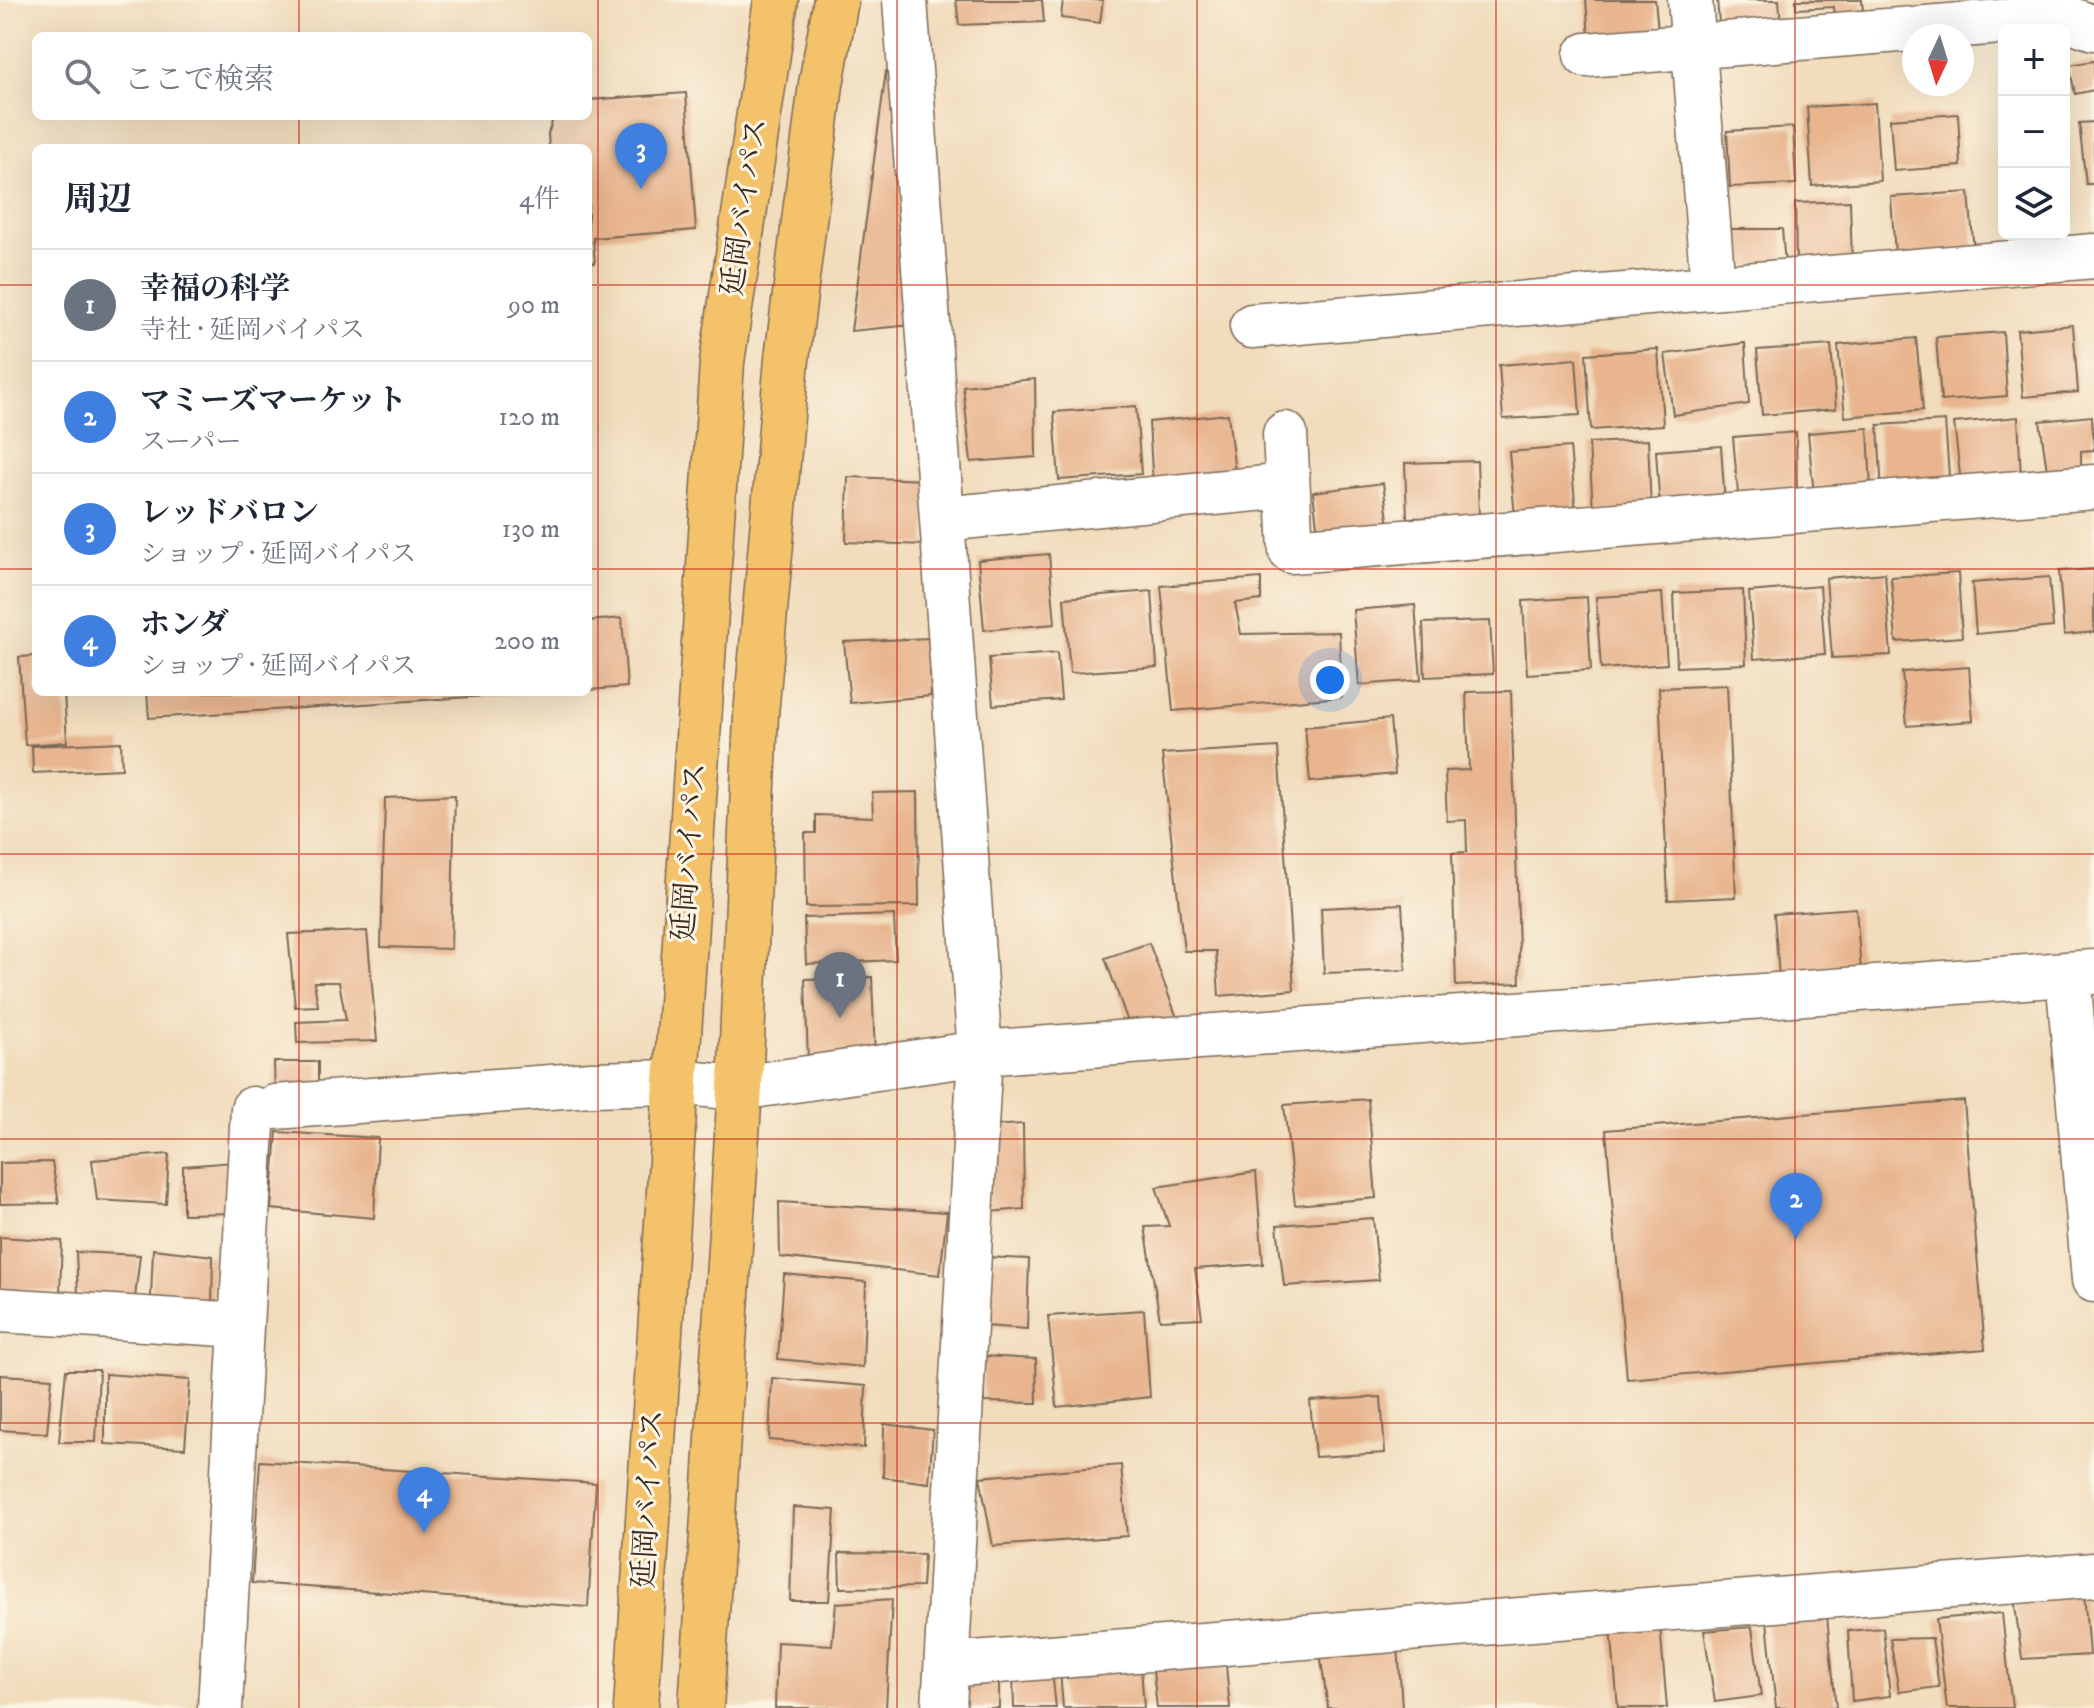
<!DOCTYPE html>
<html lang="ja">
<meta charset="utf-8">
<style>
:root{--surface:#fff;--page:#f2f2f3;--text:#1f2937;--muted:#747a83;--line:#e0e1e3;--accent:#c8321e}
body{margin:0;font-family:"IM FELL DW Pica","Noto Serif JP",serif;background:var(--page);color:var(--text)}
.controls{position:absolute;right:24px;top:24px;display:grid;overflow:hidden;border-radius:12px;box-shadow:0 8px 32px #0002}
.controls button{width:72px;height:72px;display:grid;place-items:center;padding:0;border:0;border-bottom:2px solid var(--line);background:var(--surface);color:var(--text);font:40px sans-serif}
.compass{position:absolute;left:1902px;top:24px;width:72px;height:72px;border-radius:50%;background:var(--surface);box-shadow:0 8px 32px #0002;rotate:184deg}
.you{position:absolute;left:1330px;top:680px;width:28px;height:28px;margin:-20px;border:6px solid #fff;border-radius:50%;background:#1a73e8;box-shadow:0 0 0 12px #1a73e833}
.badge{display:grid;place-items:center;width:52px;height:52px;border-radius:50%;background:var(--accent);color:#fff;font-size:26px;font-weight:700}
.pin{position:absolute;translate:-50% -66px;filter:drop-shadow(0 2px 4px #0008)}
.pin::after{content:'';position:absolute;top:42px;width:28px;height:24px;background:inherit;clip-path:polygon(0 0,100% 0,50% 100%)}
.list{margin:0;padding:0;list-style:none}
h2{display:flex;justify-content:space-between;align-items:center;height:104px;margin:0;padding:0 32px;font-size:34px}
h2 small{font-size:26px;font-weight:400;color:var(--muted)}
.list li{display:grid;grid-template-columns:52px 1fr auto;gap:24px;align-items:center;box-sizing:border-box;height:112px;padding:0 32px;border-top:2px solid var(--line)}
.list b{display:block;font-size:30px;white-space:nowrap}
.list p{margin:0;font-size:26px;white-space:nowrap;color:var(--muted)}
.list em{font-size:26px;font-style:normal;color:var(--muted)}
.icon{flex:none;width:44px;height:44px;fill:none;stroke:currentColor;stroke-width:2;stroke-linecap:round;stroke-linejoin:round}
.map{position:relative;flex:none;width:2094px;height:1708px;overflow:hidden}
.search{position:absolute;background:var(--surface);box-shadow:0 8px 32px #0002;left:32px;top:32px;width:560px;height:88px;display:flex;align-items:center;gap:20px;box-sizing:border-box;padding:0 28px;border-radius:12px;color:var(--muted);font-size:30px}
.panel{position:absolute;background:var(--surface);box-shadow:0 8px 32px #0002;left:32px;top:144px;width:560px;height:552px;border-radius:12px}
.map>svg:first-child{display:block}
.building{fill:#e8b58f}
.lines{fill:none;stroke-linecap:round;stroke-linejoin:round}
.minor-casing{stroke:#7b6855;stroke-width:47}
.trunk-casing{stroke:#7b6855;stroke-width:47}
.minor{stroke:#fff;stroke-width:44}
.trunk{stroke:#f3c26a;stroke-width:44}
.grid{fill:none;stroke:#c8321e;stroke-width:2;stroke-opacity:0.55}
.labels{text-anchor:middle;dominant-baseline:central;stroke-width:6;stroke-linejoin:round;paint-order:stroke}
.street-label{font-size:30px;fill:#3b2a1e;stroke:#fcf5e5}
</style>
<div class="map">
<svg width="2094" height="1708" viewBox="0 0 2094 1708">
<rect width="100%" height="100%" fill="#fcf5e5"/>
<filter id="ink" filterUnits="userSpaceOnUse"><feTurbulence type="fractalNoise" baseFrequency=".0125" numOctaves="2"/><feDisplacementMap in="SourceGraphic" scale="16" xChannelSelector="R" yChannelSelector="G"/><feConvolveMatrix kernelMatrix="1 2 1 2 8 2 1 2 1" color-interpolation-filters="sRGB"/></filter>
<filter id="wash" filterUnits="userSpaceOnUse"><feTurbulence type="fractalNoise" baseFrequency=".006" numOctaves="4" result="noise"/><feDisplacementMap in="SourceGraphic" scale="32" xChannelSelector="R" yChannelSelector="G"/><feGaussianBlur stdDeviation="1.8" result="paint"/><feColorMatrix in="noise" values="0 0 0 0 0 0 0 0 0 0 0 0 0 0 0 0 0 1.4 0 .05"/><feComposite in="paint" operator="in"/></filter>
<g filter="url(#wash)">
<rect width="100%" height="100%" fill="#f1dcbc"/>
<g id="blocks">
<path class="building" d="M956 0H1042L1044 22 959 25Z
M1063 0H1103L1100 23 1061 18Z
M1586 0H1655L1658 31 1589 37Z
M1717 0H1779L1781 27 1720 32Z
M1796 0H1862L1864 25 1836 26 1834 7 1796 9Z
M2094 61V90L2075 94 2069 65Z
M886 71H897L912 325 851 331Z
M686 93 696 230 593 238 595 263H588V148H549L548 134 554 116H588V100Z
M1875 103 1880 181 1812 186 1807 107Z
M1958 114 1961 166 1894 171 1890 119Z
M2094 122V184H2086L2079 123Z
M1793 127 1796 184 1730 187 1727 131Z
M1969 192 1975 264 1896 270 1891 197Z
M1850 201 1852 263 1796 265 1795 203Z
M1730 229H1782L1785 265 1733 267Z
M2073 325 2078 392 2023 397 2017 330Z
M2003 332 2007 396 1941 401 1936 337Z
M1916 338 1923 410 1845 417 1838 345Z
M1745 343 1749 404 1673 415 1665 354Z
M1831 345 1836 409 1762 415 1757 350Z
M1658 349 1663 425 1591 430 1586 354Z
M1576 359 1580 415 1503 419 1499 365Z
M1035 379 1036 457 971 462 963 386Z
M1136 406 1141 474 1059 480 1054 412Z
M1228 414 1236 482 1153 488 1149 422Z
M2092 416 2094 450 2081 451V476L2048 478 2040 421Z
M2018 417 2021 478 1961 483 1954 423Z
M1945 421 1950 490 1882 494 1878 425Z
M1868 428 1871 492 1814 496 1808 433Z
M1796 432 1797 500 1739 505 1733 437Z
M1648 440 1651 510 1593 511 1589 443Z
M1721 446 1725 505 1660 510 1656 451Z
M1570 447 1577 523 1516 528 1509 452Z
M1477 461 1479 516 1407 518 1405 463Z
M848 477 927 480 925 545 846 542Z
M1383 483 1389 526 1318 534 1313 492Z
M1049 554 1055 624 984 630 978 560Z
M2094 569V632L2064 635 2059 571Z
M1885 573 1891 655 1832 658 1826 578Z
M1958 573 1962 637 1896 642 1891 577Z
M2049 577 2053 627 1976 634 1972 583Z
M1261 578V600L1235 603 1241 634 1339 632 1342 697 1173 711 1161 586Z
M1820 586 1825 654 1754 659 1749 592Z
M1743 590 1746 664 1677 667 1674 593Z
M1152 591 1157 667 1070 673 1064 598Z
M1662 593 1667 664 1601 669 1596 597Z
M1587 597 1591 670 1527 674 1523 601Z
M1415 605 1421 680 1359 685 1353 610Z
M622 618 627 687 588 690V621Z
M1490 621 1493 674 1425 677 1423 623Z
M929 638 931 696 850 703 844 642Z
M1057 653 1061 700 993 705 989 658Z
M36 656V692H64L67 742 25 745 19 657Z
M1969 667 1973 721 1907 726 1902 672Z
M1727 685 1736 897 1668 900 1659 688Z
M1511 691 1520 983 1456 986 1452 853 1467 852 1466 820 1447 821 1445 771 1469 770 1466 692Z
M147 692H516V694L149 718Z
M1390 719 1395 774 1310 782 1305 727Z
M121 742 122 769 33 773 32 746Z
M1278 747 1294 990 1219 996 1216 951H1184L1162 754Z
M918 792 919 906 806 907 805 833H816V815L873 817 872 793Z
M455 795 451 949 381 947 385 798Z
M1402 904 1406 970 1324 973 1321 908Z
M1856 908 1862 983 1780 989 1774 914Z
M894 915 896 960 806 964 804 918Z
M367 931 377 1041 297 1043 296 1022 346 1020 339 982H314L318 1006 295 1007 288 934Z
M1149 943 1177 1018 1132 1033 1105 958Z
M872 977 875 1057 808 1060 805 979Z
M274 1062H318V1099L275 1098Z
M1368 1099 1376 1198 1295 1205 1284 1105Z
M1964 1101 1985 1349 1627 1379 1606 1130Z
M1023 1124 1024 1209 989 1212 990 1126Z
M277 1132 378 1138 374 1218 271 1209Z
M169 1154 166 1204 97 1200 92 1160Z
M52 1162 59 1203 0 1204V1163Z
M234 1162 235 1213 183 1214V1166Z
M1256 1172 1263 1264 1195 1269 1202 1318 1160 1320 1145 1227 1169 1226 1156 1187Z
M779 1202 947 1212 940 1275 780 1257Z
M1373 1218 1379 1280 1284 1286 1277 1225Z
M0 1237 62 1241 60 1292 0 1288Z
M153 1249 213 1256 212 1305 151 1297Z
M76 1252 140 1255 135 1298 78 1294Z
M986 1257 1029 1259 1027 1329 985 1326Z
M784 1274 866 1282 863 1367 778 1359Z
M1144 1310 1150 1397 1057 1407 1048 1316Z
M982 1356 1036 1359 1037 1403 984 1402Z
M66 1370H99L96 1442H59Z
M105 1374 190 1380 185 1448 105 1444Z
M0 1375 52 1378 47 1433 0 1430Z
M772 1378 866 1386 864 1448 769 1440Z
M1381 1397 1385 1453 1315 1457 1310 1401Z
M884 1424 933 1430 929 1483 883 1477Z
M260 1461 596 1483 588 1607 252 1583Z
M1121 1465 1127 1536 993 1546 980 1477Z
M793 1507 835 1510 829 1601H790Z
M839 1553 924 1554 922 1587 840 1588Z
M2084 1591 2089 1655 2022 1659 2014 1598Z
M892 1599 886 1708H775L777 1642 832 1645 836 1603Z
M2002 1613 2012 1708H1947L1936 1619Z
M1827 1616 1836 1708H1776L1767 1621Z
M1660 1625 1667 1708H1618L1611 1628Z
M1752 1627 1761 1696 1715 1702 1704 1631Z
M1883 1628 1890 1696 1852 1701 1848 1631Z
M1932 1638 1939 1687 1899 1692 1890 1639Z
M1398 1645 1402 1708H1328L1319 1646Z
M1225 1655 1230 1708H1157L1152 1662Z
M1141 1667 1144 1708H1063L1060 1671Z
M1052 1671 1056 1708H1014L1013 1673Z
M959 1678H999V1708H958Z"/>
</g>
</g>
<g filter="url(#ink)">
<use href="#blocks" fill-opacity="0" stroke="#7b6855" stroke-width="2"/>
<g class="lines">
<defs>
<path id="minor" d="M905 0 980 1053 944 1708
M1690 0 1713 286
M1586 55 2063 17 2094 28
M1252 326 2094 256
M1285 434 1291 551 2094 487
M942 519 1287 486
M2068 974 2094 1280
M275 1107 591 1084 674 1082 740 1088 980 1053 2094 972
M0 1310 241 1325
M947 1665 2094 1575
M220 1708 253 1109"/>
<path id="trunk" d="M636 1708 722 362 776 0
M701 1708 740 1088 756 715 787 359 821 84 836 0"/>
</defs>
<use href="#minor" class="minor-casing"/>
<use href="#trunk" class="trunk-casing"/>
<use href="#minor" class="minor"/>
<use href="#trunk" class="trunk"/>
</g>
</g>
<path class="grid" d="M299 0V36M598 0V1708M897 0V1708M1197 0V1708M1496 0V1708M1795 0V1708M299 116V148M0 285H36M588 285H2094M0 569H36M588 569H2094M299 692V1708M0 854H2094M0 1139H2094M0 1423H2094"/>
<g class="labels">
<g class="street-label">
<text transform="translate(745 207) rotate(-82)">延岡バイパス</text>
<text transform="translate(690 852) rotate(-86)">延岡バイパス</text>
<text transform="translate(649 1499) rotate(-87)">延岡バイパス</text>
</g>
</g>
</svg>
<div class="controls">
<button>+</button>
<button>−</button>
<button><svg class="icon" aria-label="layers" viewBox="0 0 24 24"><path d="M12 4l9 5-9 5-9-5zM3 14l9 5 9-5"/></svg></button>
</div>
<svg class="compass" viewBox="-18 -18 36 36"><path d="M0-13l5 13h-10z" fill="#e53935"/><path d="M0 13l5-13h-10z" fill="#747a83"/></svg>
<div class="you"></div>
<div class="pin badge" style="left:840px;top:1018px;background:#6b7280">1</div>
<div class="pin badge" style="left:1796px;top:1239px;background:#3f7fe0">2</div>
<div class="pin badge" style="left:641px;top:189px;background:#3f7fe0">3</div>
<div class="pin badge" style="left:424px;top:1533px;background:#3f7fe0">4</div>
<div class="search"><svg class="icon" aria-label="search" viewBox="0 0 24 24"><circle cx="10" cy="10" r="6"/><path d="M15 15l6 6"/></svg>ここで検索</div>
<section class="panel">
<h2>周辺<small>4件</small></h2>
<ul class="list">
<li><span class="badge" style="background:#6b7280">1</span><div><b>幸福の科学</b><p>寺社 · 延岡バイパス</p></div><em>90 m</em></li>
<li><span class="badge" style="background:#3f7fe0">2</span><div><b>マミーズマーケット</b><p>スーパー</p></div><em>120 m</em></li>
<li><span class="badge" style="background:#3f7fe0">3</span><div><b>レッドバロン</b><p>ショップ · 延岡バイパス</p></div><em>130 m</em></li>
<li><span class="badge" style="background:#3f7fe0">4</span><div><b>ホンダ</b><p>ショップ · 延岡バイパス</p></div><em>200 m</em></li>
</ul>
</section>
</div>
